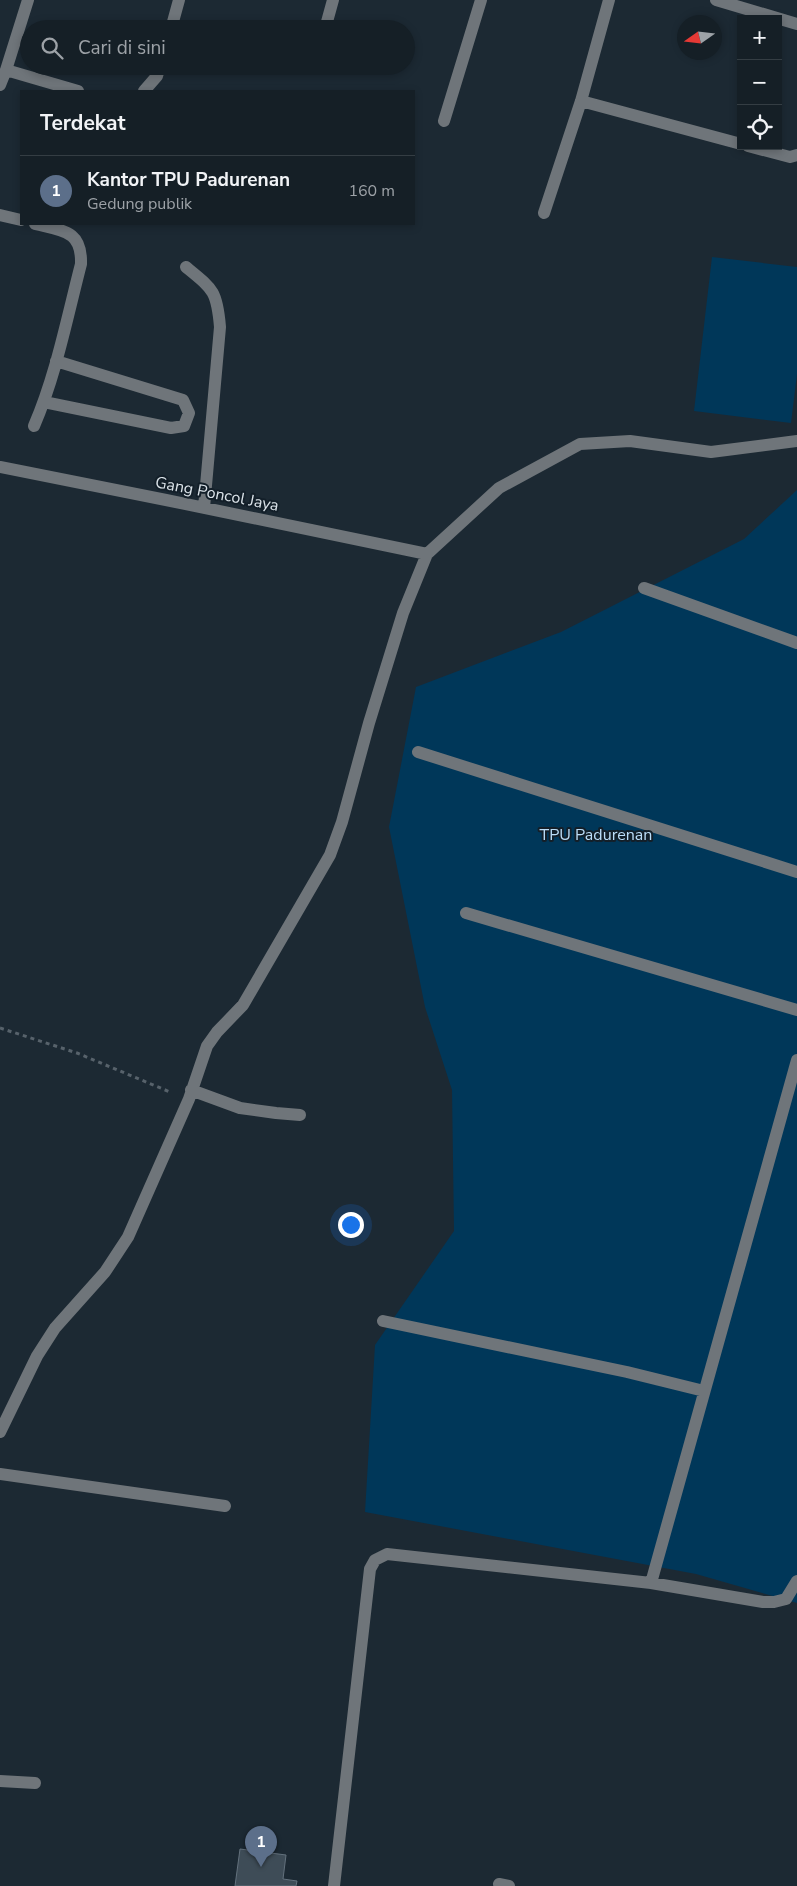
<!DOCTYPE html>
<html lang="id">
<meta charset="utf-8">
<style>
:root{--surface:#151f26;--page:#222c32;--text:#f1f3f6;--muted:#9da2a7;--line:#343d43;--accent:#8c9099}
body{margin:0;font-family:"Nunito Sans",sans-serif;background:var(--page);color:var(--text)}
.controls{position:absolute;right:15px;top:15px;display:grid;overflow:hidden;border-radius:0px;box-shadow:0 2px 8px #0003}
.controls button{width:45px;height:45px;display:grid;place-items:center;padding:0;border:0;border-bottom:1px solid var(--line);background:var(--surface);color:var(--text);font:25px sans-serif}
.compass{position:absolute;left:677px;top:15px;width:45px;height:45px;border-radius:50%;background:var(--surface);box-shadow:0 2px 8px #0003;rotate:256deg}
.you{position:absolute;left:350px;top:1224px;width:18px;height:18px;margin:-12px;border:4px solid #fff;border-radius:50%;background:#1a73e8;box-shadow:0 0 0 8px #1a73e833}
.badge{display:grid;place-items:center;width:32px;height:32px;border-radius:50%;background:var(--accent);color:#fff;font-size:16px;font-weight:700}
.pin{position:absolute;translate:-50% -41px;filter:drop-shadow(0 1px 2px #0008)}
.pin::after{content:'';position:absolute;top:26px;width:18px;height:15px;background:inherit;clip-path:polygon(0 0,100% 0,50% 100%)}
.list{margin:0;padding:0;list-style:none}
h2{display:flex;justify-content:space-between;align-items:center;height:65px;margin:0;padding:0 20px;font-size:21px}
h2 small{font-size:16px;font-weight:400;color:var(--muted)}
.list li{display:grid;grid-template-columns:32px 1fr auto;gap:15px;align-items:center;box-sizing:border-box;height:70px;padding:0 20px;border-top:1px solid var(--line)}
.list b{display:block;font-size:19px;white-space:nowrap}
.list p{margin:0;font-size:16px;white-space:nowrap;color:var(--muted)}
.list em{font-size:16px;font-style:normal;color:var(--muted)}
.icon{flex:none;width:28px;height:28px;fill:none;stroke:currentColor;stroke-width:2;stroke-linecap:round;stroke-linejoin:round}
.map{position:relative;flex:none;width:797px;height:1886px;overflow:hidden}
.search{position:absolute;background:var(--surface);box-shadow:0 2px 8px #0003;left:20px;top:20px;width:395px;height:55px;display:flex;align-items:center;gap:12px;box-sizing:border-box;padding:0 18px;border-radius:28px;color:var(--muted);font-size:19px}
.panel{position:absolute;background:var(--surface);box-shadow:0 2px 8px #0003;left:20px;top:90px;width:395px;height:135px;border-radius:0px}
.map>svg:first-child{display:block}
.green{fill:#003759}
.building{fill:#3e4c57;stroke:#63717d}
.lines{fill:none;stroke-linecap:round;stroke-linejoin:round}
.path{stroke:#57626b;stroke-width:3;stroke-dasharray:4 4;stroke-linecap:butt}
.minor{stroke:#6f757a;stroke-width:12}
.labels{text-anchor:middle;dominant-baseline:central;stroke-width:4;stroke-linejoin:round;paint-order:stroke}
.street-label{font-size:16px;fill:#dbe3e9;stroke:#131f29}
.park-label{font-size:16px;fill:#bbddf8;stroke:#131f29}
</style>
<div class="map">
<svg width="797" height="1886" viewBox="0 0 797 1886">
<rect width="100%" height="100%" fill="#1c2933"/>
<path class="green" d="M712 257 797 267V374L791 423 694 411Z
M797 490V1603L696 1574 365 1512 375 1345 454 1231 452 1090 425 1007 389 827 416 687 561 632 744 539Z"/>
<path class="building" d="M240 1849 286 1855 283 1879 297 1881 296 1886H235Z"/>
<g class="lines">
<path class="path" d="M0 1028 77 1053 170 1092"/>
<path class="minor" d="M716 0 797 24
M171 29 179 0
M325 29 333 0
M314 69V66
M6 70 28 0
M0 85 6 70 78 91
M144 91 157 76 160 66
M581 101 741 144
M444 121 481 0
M748 146 790 157 797 155
M544 213 581 101 609 0
M0 215 21 220
M186 267C213 289 217 291 220 327L204 508
M44 402 171 428 184 426 189 413 183 400 56 361
M34 426C56 375 67 318 81 264 82 230 63 231 35 224
M0 467 166 500 427 554
M644 588 797 643
M418 752 797 872
M466 913 797 1010
M191 1090 240 1108 276 1113 300 1115
M383 1321 627 1372 704 1391
M0 1432 37 1356 55 1328 105 1272 128 1237 189 1099 207 1046 217 1032 243 1005 330 855 342 822 369 723 403 613 427 554 499 488 580 444 630 441 711 452 797 441
M0 1474 225 1506
M651 1583 797 1060
M0 1781 35 1783
M499 1884 509 1886
M334 1886 370 1569 375 1560 387 1554 651 1583 763 1602H774L786 1599 797 1581"/>
</g>
<g class="labels">
<g class="street-label">
<text transform="translate(217 494) rotate(11)">Gang Poncol Jaya</text>
</g>
<g class="park-label">
<text x="596" y="835">TPU Padurenan</text>
</g>
</g>
</svg>
<div class="controls">
<button>+</button>
<button>−</button>
<button><svg class="icon" aria-label="locate" viewBox="0 0 24 24"><circle cx="12" cy="12" r="6"/><path d="M12 2v4M12 18v4M2 12h4M18 12h4"/></svg></button>
</div>
<svg class="compass" viewBox="-18 -18 36 36"><path d="M0-13l5 13h-10z" fill="#e53935"/><path d="M0 13l5-13h-10z" fill="#9da2a7"/></svg>
<div class="you"></div>
<div class="pin badge" style="left:261px;top:1867px;background:#5c6f8a">1</div>
<div class="search"><svg class="icon" aria-label="search" viewBox="0 0 24 24"><circle cx="10" cy="10" r="6"/><path d="M15 15l6 6"/></svg>Cari di sini</div>
<section class="panel">
<h2>Terdekat<small></small></h2>
<ul class="list">
<li><span class="badge" style="background:#5c6f8a">1</span><div><b>Kantor TPU Padurenan</b><p>Gedung publik</p></div><em>160 m</em></li>
</ul>
</section>
</div>
